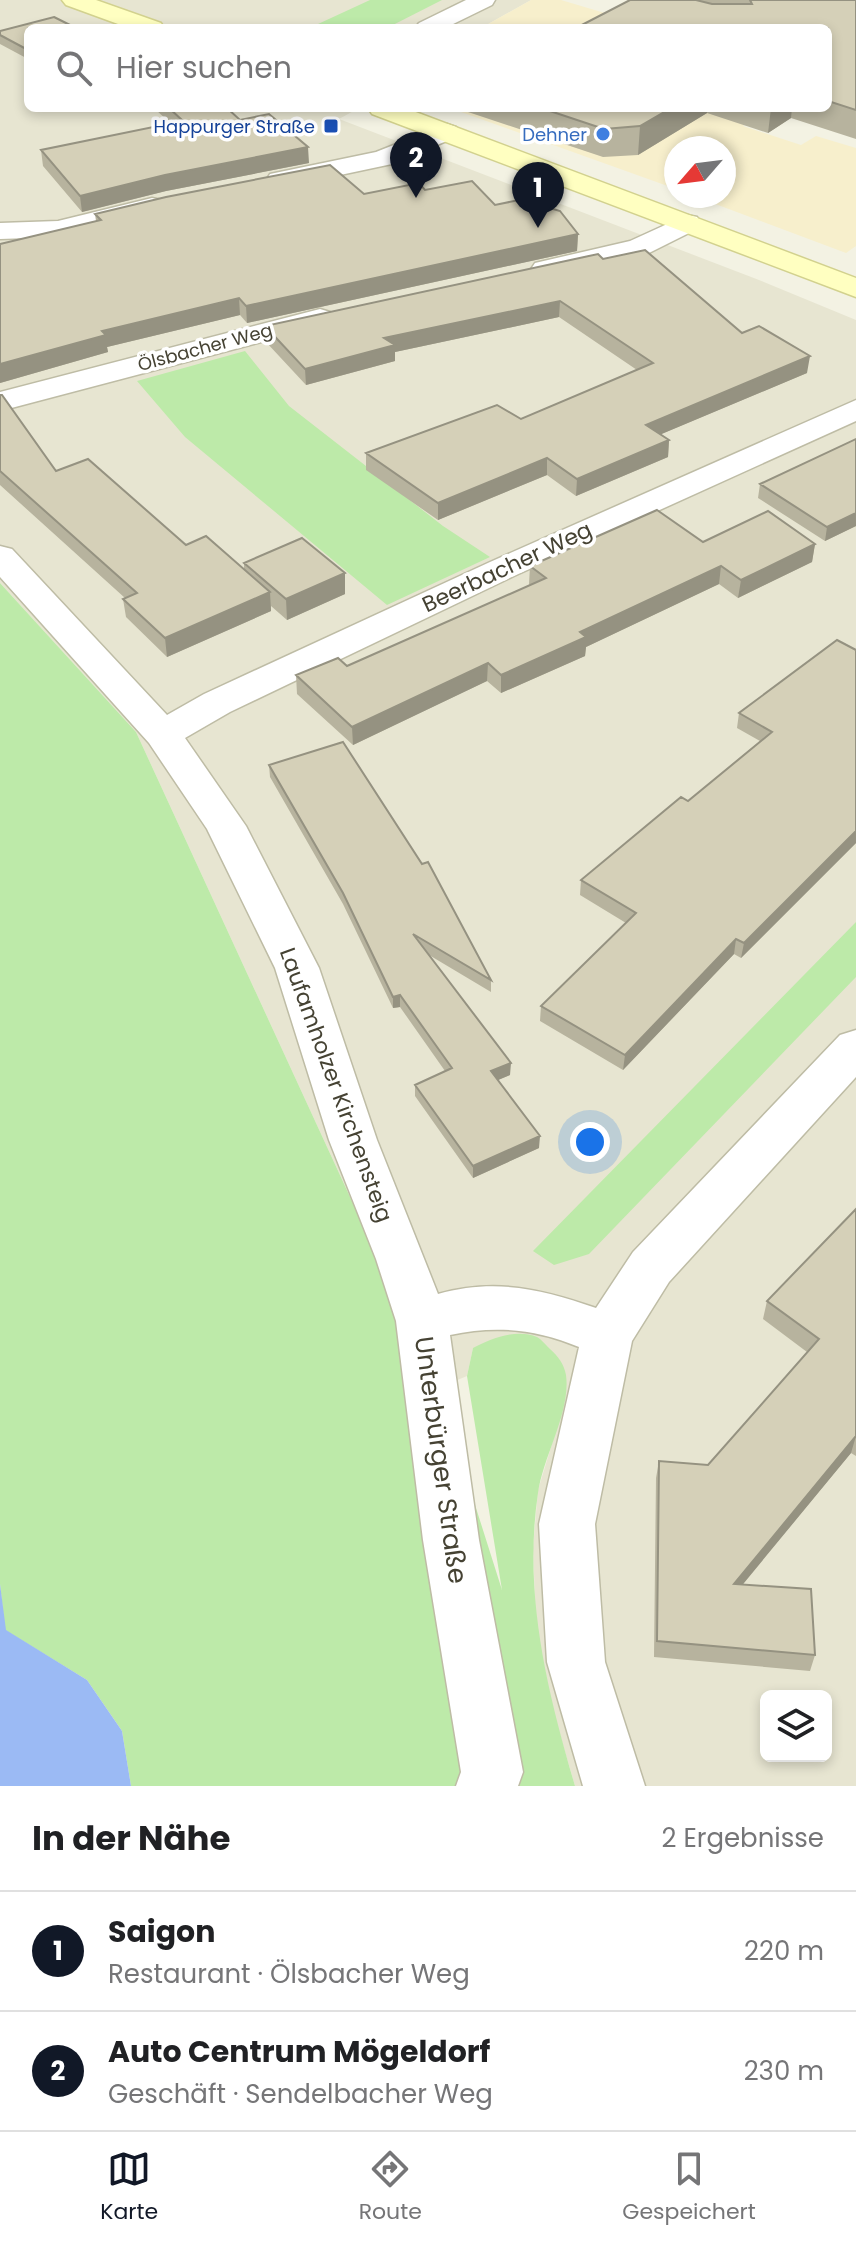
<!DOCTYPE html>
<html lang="de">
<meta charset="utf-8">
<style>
:root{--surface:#fff;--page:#f2f2f2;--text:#202124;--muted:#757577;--line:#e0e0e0;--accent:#111827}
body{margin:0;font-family:Poppins,sans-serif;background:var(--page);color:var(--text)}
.controls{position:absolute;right:24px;bottom:24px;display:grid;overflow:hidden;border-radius:12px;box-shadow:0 4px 12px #0003}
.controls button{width:72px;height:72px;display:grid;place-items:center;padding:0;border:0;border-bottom:2px solid var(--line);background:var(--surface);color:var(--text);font:40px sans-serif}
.compass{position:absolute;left:664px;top:136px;width:72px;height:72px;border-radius:50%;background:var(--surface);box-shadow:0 4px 12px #0003;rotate:242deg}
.you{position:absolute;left:590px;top:1142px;width:28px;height:28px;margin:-20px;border:6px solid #fff;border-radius:50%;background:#1a73e8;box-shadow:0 0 0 12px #1a73e833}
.badge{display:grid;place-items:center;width:52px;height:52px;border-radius:50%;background:var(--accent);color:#fff;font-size:26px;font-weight:700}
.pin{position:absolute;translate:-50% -66px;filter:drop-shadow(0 2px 4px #0008)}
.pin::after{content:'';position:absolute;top:42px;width:28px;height:24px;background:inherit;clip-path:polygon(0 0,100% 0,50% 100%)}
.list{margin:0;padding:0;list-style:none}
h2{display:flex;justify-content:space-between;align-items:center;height:104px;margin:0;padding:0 32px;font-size:34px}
h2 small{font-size:26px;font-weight:400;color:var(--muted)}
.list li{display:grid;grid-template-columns:52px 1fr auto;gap:24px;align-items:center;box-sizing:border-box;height:120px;padding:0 32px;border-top:2px solid var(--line)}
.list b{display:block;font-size:30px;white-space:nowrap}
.list p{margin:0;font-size:26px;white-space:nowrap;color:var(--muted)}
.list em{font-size:26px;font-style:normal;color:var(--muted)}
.icon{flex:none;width:44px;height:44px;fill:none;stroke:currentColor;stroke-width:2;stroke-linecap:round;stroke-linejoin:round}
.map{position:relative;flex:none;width:856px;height:1786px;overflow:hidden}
.search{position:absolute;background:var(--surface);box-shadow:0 4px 12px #0003;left:24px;right:24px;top:24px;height:88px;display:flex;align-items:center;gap:20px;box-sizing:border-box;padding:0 28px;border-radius:12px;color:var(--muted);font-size:30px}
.sheet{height:344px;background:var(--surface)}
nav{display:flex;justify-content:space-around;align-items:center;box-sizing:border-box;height:112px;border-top:2px solid var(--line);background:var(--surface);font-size:22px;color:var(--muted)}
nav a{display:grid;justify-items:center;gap:4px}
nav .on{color:var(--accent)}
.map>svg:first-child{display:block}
.residential{fill:#e7e5d1;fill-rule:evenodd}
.commercial{fill:#f7efcc}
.green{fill:#bdeaa9}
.water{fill:#9bbaf4}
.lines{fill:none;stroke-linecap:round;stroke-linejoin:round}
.minor-casing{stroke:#bebca5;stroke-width:3}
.secondary-casing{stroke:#d2d18e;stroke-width:3}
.minor{fill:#fff;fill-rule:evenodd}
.secondary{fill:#ffffc1;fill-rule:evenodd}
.wall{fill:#b7b39e}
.shaded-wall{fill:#959281}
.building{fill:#d5d0b8;stroke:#959281;stroke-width:2}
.transit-dot{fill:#1a4fb4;stroke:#fff;stroke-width:3}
.shop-dot{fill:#3f7fe0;stroke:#fff;stroke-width:3}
.labels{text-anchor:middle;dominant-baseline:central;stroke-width:7;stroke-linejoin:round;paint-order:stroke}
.far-transit-label{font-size:18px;fill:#164399;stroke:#fff;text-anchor:end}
.far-shop-label{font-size:18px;fill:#366cbe;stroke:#fff;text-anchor:end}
.far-street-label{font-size:18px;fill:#454233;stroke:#fff}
.street-label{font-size:22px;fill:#454233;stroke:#fff}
.near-street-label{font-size:26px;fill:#454233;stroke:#fff}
</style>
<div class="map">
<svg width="856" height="1786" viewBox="0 0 856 1786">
<rect width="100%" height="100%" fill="#f3f2e3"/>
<path class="residential" d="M0 0H531L481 28H28V108H359L339 119 759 280 856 320V1786H575L554 1714 536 1627 533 1548 538 1490 561 1414 473 1348 467 1376 438 1388 136 732 0 583ZM766 1696H826V1756H766Z"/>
<path class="commercial" d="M531 0H561L655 28H481Z
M450 108H771L743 126 801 145 816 136 856 148V246L846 253 694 196H724V148H676V189Z"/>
<path class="green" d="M370 0H442L387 28H331L318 24Z
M245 351 289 406 443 526 490 557 387 605 185 437 137 381Z
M0 583 136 732 438 1388 502 1590 467 1376 473 1348C490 1339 517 1328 537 1337 541 1339 547 1346 550 1349 558 1356 564 1364 566 1375 571 1412 543 1456 538 1493 523 1594 547 1690 575 1786H131L122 1731 87 1680 5 1630 0 1584Z
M856 922V977L589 1254 554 1265 533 1251Z"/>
<path class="water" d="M0 1584 6 1630 87 1680 122 1731 131 1786H0Z"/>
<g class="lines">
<defs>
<path id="minor" d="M466 0H495L492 5 445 28H415L419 23Z
M447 124 456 127 460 132 456 137 392 164 279 188 270 186 266 180 270 174 376 152Z
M152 198 162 200 166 206 162 212 58 237 0 239V223L58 221Z
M687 215 697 217 701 223 697 229 649 253 545 278 535 275 531 269 535 263 630 241Z
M320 309 330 312 335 318 330 324 0 411V392Z
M856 400V421L514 576 230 712 185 738 246 826 319 968 377 1140 438 1294C495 1278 542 1289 596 1308L633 1252 840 1035 856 1030V1077L669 1282 632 1341 595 1524 605 1662 645 1786H583L547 1662 539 1524 579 1347C535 1329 496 1325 450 1335L479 1540 523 1772 518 1786H456L461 1772 423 1540 396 1321 376 1259 329 1140 275 968 207 829 149 743 0 577V546L12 549 167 715 204 694 490 562Z"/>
<path id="secondary" d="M62 0H96L161 23 164 28H129L66 5Z
M368 108H405L856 278V297L372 114Z"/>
</defs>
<use href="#minor" class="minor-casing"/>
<use href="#secondary" class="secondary-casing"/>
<use href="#minor" class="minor"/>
<use href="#secondary" class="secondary"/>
</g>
<path class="wall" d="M630 0H856V139L791 118 768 133 707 113 638 155 603 157 456 108H828V28Z
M28 28V59L0 44V31Z
M154 108H227L240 120 309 163 166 191 82 212 43 166 41 150 171 124Z
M425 190 495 205 578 234 577 251 247 323 240 315 107 347 108 352 0 383V244L96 221 95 214Z
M603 259 742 333 807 373 661 434 669 440 668 457 576 496 547 475 438 520 366 470V453L521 419 637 370 559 317 395 352V361L306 385 266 342 265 326Z
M0 395 56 471 186 545 244 570V563L345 594 287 620 271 606V611L167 657 126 617 123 599 125 598 0 485Z
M856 439V526L825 541 758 498 760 484Z
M703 542 815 544 812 562 738 598 719 584 586 647 585 656 501 693 487 681 353 745 297 694 296 675 347 666 530 585 529 584 530 566Z
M856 650V843L741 958 734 954 623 1070 540 1021 541 1006 626 923 580 895 581 880 688 801 760 741 737 728 739 713Z
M269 765 491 980V992L429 955 510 1075 498 1080 539 1148 473 1178 415 1096V1085L445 1071 400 1007 393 1008 343 904 270 777Z
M856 1209V1456L851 1453 742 1584 815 1655 810 1671 654 1657 656 1478 659 1461 708 1465 807 1352 763 1319 767 1301Z"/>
<path class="shaded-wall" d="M671 108H707V113L638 155 640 126Z
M771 108H792L791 118 768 133Z
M308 147 309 163 166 191 82 212 80 196 165 175Z
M578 234 577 251 247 323 246 306Z
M239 298 240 315 107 347 108 352 0 383V364L102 331Z
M560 301 559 317 395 352V361L306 385 305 369 384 338Z
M810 356 807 373 645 441 646 425Z
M669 440 668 457 576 496 577 479Z
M547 458V475L438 520V503Z
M856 513V526L825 541 827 527Z
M815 544 812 562 738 598 741 580Z
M721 566 719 584 586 647 585 656 501 693V675L580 632Z
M345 573V594L287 620 286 599Z
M270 592 271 611 167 657 165 638Z
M488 663 487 681 353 745 352 727Z
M856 831V843L741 958 744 943Z
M736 939 734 954 623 1070 625 1055Z
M400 995V1007L393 1008V997Z
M511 1063 510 1075 491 1083V1071Z
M540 1136 539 1148 473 1178V1166Z
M856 1436 851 1453 730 1600 734 1584Z"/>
<path class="building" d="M630 0H696L712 4H752L750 0H856V110L828 101V28H576Z
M54 17 76 28H28V50L0 35V31Z
M169 108H227L240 120 269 114 308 147 165 175 80 196 41 150 183 121Z
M541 108H671L640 126 604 129Z
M330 165 364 194 419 183 425 190 472 181 495 205 538 196 550 208 560 211 578 234 246 306 239 298 102 331 106 335 0 364V244L101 220 95 214 166 197Z
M645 250 742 333 759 326 810 356 646 425 669 440 577 479 547 458 438 503 366 453 497 405 521 419 653 363 560 301 384 338 395 345 305 369 265 326 598 254 603 259Z
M0 395H2L56 471 88 459 186 545 206 536 270 592 165 638 123 599 137 593 0 471Z
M856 439V513L827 527 760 484Z
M657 510 703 542 768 511 815 544 741 580 721 566 580 632 586 637 501 675 488 663 352 727 296 675 338 658 347 666 546 578 530 566Z
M302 538 345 573 286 599 244 563Z
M837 640 856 650V831L744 943 736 939 625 1055 541 1006 636 913 581 880 681 797 688 801 772 732 739 713Z
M343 742 422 864 428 862 491 980 413 934 511 1063 491 1071 540 1136 473 1166 415 1085 452 1068 400 995 393 997 343 893 269 765Z
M856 1209V1436L734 1584 811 1589 815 1655 657 1641 659 1461 708 1465 819 1339 767 1301Z"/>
<rect class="transit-dot" x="323" y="118" width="16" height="16" rx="4"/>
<circle class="shop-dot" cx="603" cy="134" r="8"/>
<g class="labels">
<g class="far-transit-label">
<text x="315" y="126">Happurger Straße</text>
</g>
<g class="far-shop-label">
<text x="587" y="134">Dehner</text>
</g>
<g class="far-street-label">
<text transform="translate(205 347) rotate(-15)">Ölsbacher Weg</text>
</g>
<g class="street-label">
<text transform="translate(507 567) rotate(-25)">Beerbacher Weg</text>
<text transform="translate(336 1085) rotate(70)">Laufamholzer Kirchensteig</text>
</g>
<g class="near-street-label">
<text transform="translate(441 1460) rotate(82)">Unterbürger Straße</text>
</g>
</g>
</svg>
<div class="controls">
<button><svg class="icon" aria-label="layers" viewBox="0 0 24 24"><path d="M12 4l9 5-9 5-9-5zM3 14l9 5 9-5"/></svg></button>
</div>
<svg class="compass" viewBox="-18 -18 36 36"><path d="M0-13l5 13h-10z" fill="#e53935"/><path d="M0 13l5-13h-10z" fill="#757577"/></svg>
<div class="you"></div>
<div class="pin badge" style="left:538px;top:228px">1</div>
<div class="pin badge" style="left:416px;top:198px">2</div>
<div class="search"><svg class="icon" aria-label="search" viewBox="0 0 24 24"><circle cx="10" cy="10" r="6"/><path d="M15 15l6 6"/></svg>Hier suchen</div>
</div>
<section class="sheet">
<h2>In der Nähe<small>2 Ergebnisse</small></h2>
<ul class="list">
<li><span class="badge">1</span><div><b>Saigon</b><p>Restaurant · Ölsbacher Weg</p></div><em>220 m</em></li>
<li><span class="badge">2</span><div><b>Auto Centrum Mögeldorf</b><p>Geschäft · Sendelbacher Weg</p></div><em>230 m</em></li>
</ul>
</section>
<nav>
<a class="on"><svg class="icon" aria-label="map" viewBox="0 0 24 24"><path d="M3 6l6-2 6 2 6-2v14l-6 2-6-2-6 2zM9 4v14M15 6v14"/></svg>Karte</a>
<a><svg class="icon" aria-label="directions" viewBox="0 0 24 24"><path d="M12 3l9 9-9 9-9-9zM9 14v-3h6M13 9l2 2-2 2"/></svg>Route</a>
<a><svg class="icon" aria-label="saved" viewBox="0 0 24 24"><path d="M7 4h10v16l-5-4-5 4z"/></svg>Gespeichert</a>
</nav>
